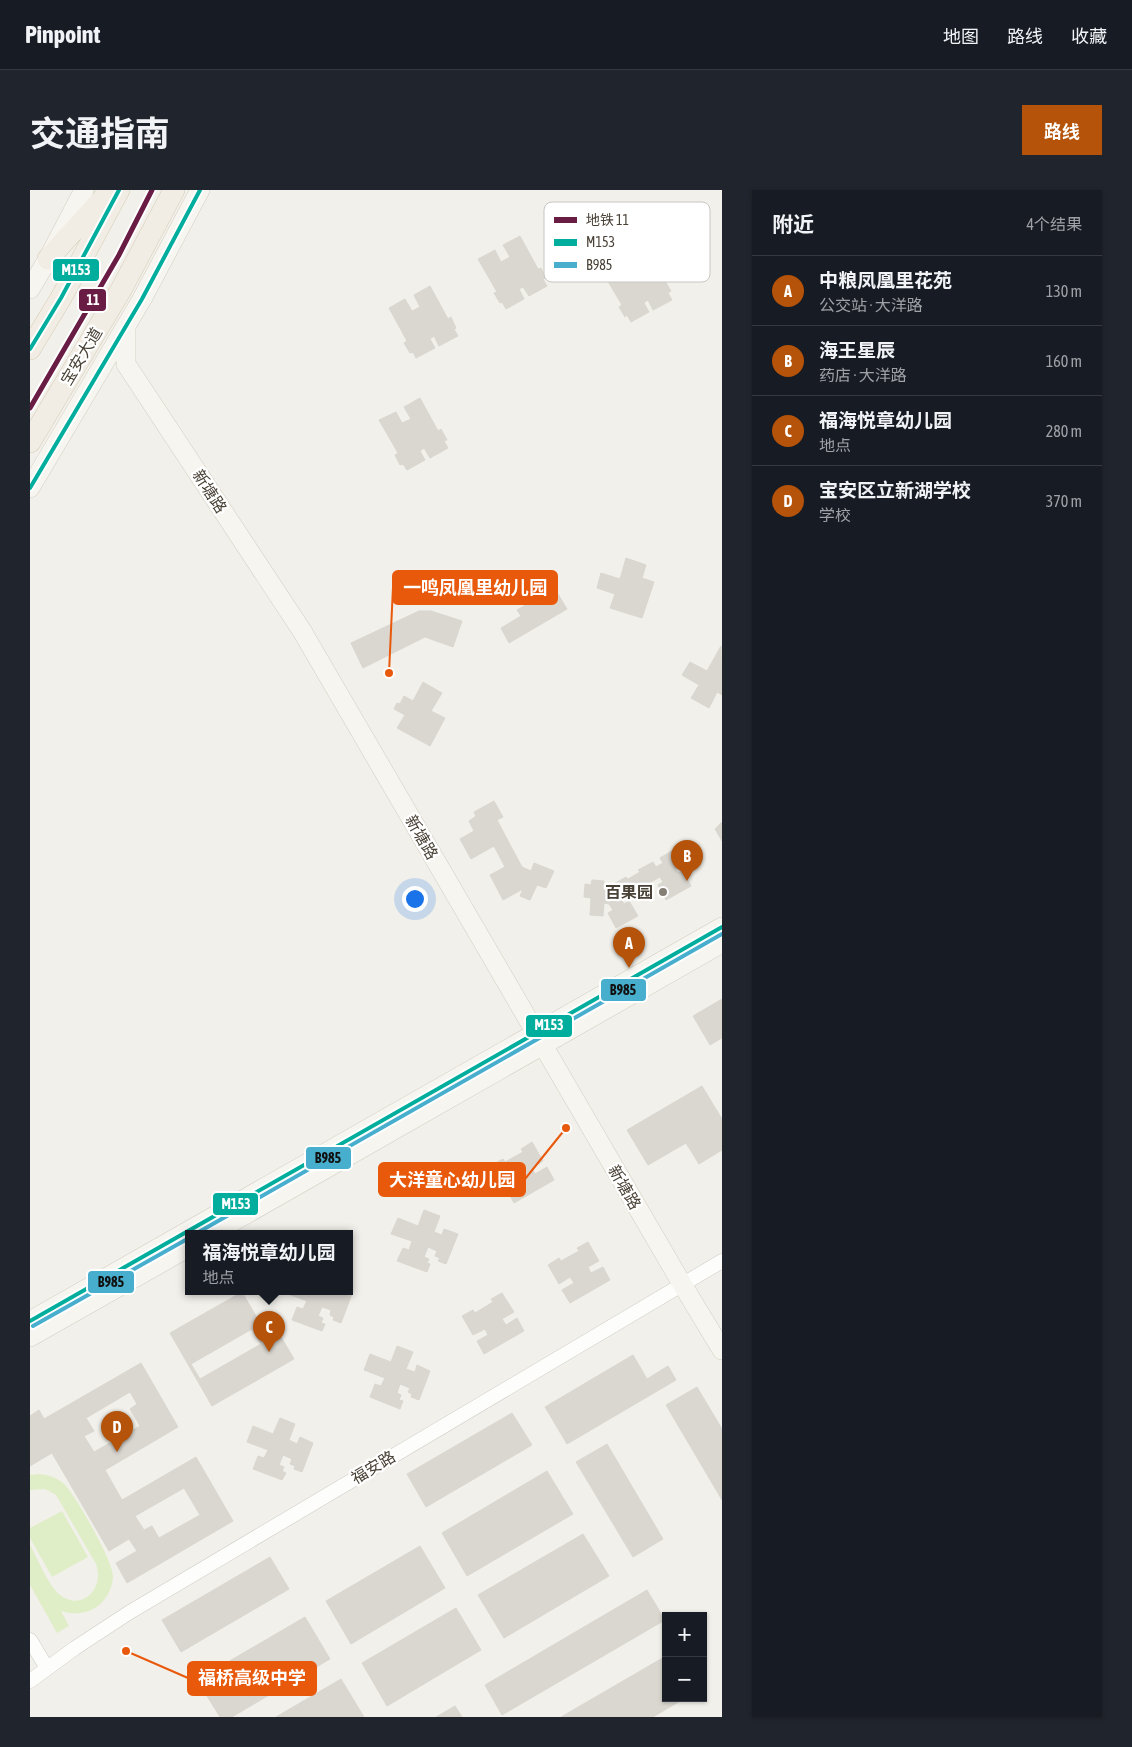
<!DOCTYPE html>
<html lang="zh">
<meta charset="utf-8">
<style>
:root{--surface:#171b24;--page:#20242c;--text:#f1f3f6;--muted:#9ea1a6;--line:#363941;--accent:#b45309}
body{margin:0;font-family:"Asap Condensed","Noto Sans SC",sans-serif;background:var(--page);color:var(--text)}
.controls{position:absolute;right:15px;bottom:15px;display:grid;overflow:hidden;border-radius:0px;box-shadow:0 1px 4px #0004}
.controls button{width:45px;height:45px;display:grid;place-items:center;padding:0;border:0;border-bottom:1px solid var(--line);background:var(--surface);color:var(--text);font:25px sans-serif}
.you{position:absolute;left:384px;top:708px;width:18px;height:18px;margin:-12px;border:4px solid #fff;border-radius:50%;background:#1a73e8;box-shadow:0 0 0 8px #1a73e833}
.badge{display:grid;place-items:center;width:32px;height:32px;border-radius:50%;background:var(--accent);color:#fff;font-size:16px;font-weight:700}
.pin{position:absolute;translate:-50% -41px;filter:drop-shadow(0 1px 2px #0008)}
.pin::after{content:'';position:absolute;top:26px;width:18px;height:15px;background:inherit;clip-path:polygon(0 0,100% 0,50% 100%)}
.popup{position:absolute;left:155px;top:1040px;width:168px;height:65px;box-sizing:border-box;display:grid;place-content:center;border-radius:0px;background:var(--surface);filter:drop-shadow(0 1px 4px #0005);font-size:16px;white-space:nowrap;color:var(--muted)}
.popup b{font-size:19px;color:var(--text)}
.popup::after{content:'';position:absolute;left:50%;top:100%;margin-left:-10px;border:10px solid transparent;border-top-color:var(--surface)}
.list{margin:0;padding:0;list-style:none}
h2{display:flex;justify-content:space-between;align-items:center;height:65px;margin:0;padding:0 20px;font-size:21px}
h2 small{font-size:16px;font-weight:400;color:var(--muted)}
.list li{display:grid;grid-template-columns:32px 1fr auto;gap:15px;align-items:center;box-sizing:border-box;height:70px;padding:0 20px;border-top:1px solid var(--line)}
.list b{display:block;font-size:19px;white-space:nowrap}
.list p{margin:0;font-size:16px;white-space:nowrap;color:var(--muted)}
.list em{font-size:16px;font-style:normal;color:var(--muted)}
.map{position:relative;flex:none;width:692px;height:1527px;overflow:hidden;border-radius:0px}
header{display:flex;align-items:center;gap:30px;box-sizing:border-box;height:70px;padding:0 25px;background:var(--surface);border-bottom:1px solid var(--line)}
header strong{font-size:24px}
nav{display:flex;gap:28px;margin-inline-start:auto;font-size:18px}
.intro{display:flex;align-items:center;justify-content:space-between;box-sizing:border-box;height:120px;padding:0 30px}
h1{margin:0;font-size:35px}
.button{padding:12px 22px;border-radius:0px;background:var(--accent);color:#fff;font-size:18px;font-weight:700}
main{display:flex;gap:30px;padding:0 30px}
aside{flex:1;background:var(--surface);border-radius:0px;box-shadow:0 1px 4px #0004}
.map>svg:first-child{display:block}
.green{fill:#e0eec8}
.building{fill:#dad7d1;stroke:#dad7d0;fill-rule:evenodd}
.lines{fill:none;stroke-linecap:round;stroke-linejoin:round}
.street-casing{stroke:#ceccc6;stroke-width:15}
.secondary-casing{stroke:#d3cec2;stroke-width:20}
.primary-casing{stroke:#d6ccb6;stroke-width:22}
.street{stroke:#fdfdfc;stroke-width:14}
.secondary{stroke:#f7f5ef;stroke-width:19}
.primary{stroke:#f1ede4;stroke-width:21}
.bus-1-casing{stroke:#fff;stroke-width:8}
.bus-2-casing{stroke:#fff;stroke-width:8}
.bus-1{stroke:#01ad9c;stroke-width:4}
.bus-2{stroke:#47afcd;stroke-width:4}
.metro-1-casing{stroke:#fff;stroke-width:9}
.metro-1{stroke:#6a1d44;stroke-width:5}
.poi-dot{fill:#847e75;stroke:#fff;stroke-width:2}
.labels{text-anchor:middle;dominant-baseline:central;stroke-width:4.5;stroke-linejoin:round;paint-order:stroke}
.street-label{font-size:16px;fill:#494136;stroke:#fff}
.poi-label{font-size:16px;font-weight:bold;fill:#494136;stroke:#fff;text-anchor:end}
.key{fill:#fff;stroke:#c8c6c3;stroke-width:1}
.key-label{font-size:14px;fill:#494136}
.leader{fill:none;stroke:#e8590c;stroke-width:2}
.callout-dot{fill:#e8590c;stroke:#fff;stroke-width:2}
.callout{fill:#e8590c;stroke:#e8590c;stroke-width:2}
.callout-label{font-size:18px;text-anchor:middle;font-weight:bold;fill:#fff}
.line-badge{stroke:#fff;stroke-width:2}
.badge-label{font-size:14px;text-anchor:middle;font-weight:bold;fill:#fff}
.pale-badge-label{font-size:14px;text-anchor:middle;font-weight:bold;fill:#111}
</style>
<header>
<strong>Pinpoint</strong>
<nav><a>地图</a><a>路线</a><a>收藏</a></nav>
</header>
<div class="intro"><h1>交通指南</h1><a class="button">路线</a></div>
<main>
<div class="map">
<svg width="692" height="1527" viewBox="0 0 692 1527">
<rect width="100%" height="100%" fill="#f2f0ea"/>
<path class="green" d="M9 1284C19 1285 26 1287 34 1294 45 1304 83 1371 83 1386 83 1397 77 1409 68 1416 57 1424 44 1425 31 1421L39 1436 27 1443 0 1395V1355C8 1369 18 1395 30 1405 52 1422 75 1398 66 1374L26 1305 15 1299 0 1300V1285Z
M32 1321 58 1367 22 1387 0 1348V1338Z"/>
<path class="building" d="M490 46 508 79 511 78 516 88 513 89 517 96 499 106 493 97 489 99 494 109 476 119 472 112 470 113 464 103 467 102 448 69 465 60 471 72 480 67 473 55Z
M614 60 633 93 635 91 641 101 638 103 642 110 623 120 618 110 614 113 619 122 601 132 597 125 595 127 589 117 592 115 573 83 590 73 596 85 605 81 598 69Z
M400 96 418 129 421 127 426 138 424 139 428 146 409 156 404 146 400 149 405 158 386 168 383 162 380 163 374 153 377 151 359 118 375 109 382 121 390 117 384 105Z
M390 208 408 241 411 239 417 250 414 251 418 258 400 268 394 258 390 261 395 270 377 280 373 274 370 275 365 265 368 263 349 230 366 222 372 233 381 229 374 217Z
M596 368 616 375 612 388 624 392 612 428 580 418 585 404 567 398 571 383 590 389Z
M528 404 537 419 479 453 471 438 491 426 487 420 504 410 507 416Z
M389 421H401L432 431 423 457 395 447 333 478 321 453Z
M691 456 692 505 687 502 679 518 661 508 669 495 652 485 660 472 677 481Z
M393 492 412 503 401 521 415 528 400 556 367 538 375 525 364 519 367 513 370 514 374 506 383 511Z
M464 611 473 627 467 630 492 677 501 681 504 673 524 681 516 698 507 695 500 710 490 706 493 699 473 710 460 685 475 677 464 656 441 669 430 649 444 641 439 631 446 626 444 622Z
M692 632V651L685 639Z
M645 659 647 661 650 659 657 672 645 679 648 683 653 681 661 696 636 710 628 695 633 692 630 687 591 709 594 714 599 711 608 726 586 738 578 723 583 720 579 714 574 713 573 726 560 725 561 708 554 707 555 694 561 695 562 690 574 691 573 700 585 701 582 695 596 687 598 689 610 682 608 680 623 672 626 677 633 673 630 668Z
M692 809V848L680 855 663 826Z
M672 896 692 929V960L669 974 656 953 618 975 597 940Z
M502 952 513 971 502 978 505 984 517 977 524 990 484 1013 477 1000 488 994 484 988 473 994 462 975 473 969 475 972 493 962 491 959Z
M394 1020 410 1026 404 1042 412 1045 414 1039 428 1044 416 1074 408 1071 410 1068 405 1066 407 1061 398 1057 394 1067 399 1069 397 1073 400 1074 397 1082 367 1071 373 1058 379 1060 382 1051 361 1044 368 1028 388 1036Z
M558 1052 569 1071 558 1077 561 1083 573 1077 580 1090 540 1113 532 1100 544 1093 540 1087 529 1094 518 1075 529 1068 531 1071 549 1061 547 1058Z
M257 1101H298L306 1105 308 1101H315L322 1104 311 1133 303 1130 304 1127 300 1125 301 1120 292 1117 288 1126 293 1128 291 1133 295 1134 292 1141 262 1130 267 1117 273 1119 277 1111 256 1103Z
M212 1102 237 1145 247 1140 264 1169 182 1216 140 1143ZM222 1139 231 1154 170 1189 161 1174Z
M472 1103 484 1122 472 1129 476 1135 487 1128 494 1141 454 1164 447 1151 458 1145 455 1139 443 1145 432 1126 443 1120 445 1123 463 1112 461 1109Z
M367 1156 383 1162 376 1179 385 1182 387 1175 400 1181 389 1210 381 1207 382 1204 378 1202 380 1198 370 1194 367 1203 371 1205 369 1210 373 1211 370 1219 340 1207 345 1194 351 1196 355 1188 334 1180 340 1164 361 1172Z
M603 1165 617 1189 638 1176 646 1190 537 1254 515 1217Z
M111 1173 148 1237 75 1280 92 1310 166 1267 203 1331 97 1393 86 1373 107 1361 99 1349 79 1361 22 1263 0 1276V1226L9 1220 14 1229ZM100 1202 107 1214 100 1219 110 1236 64 1262 54 1246 64 1241 56 1228ZM154 1298 170 1325 129 1348 122 1336 114 1340 105 1326Z
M667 1197 692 1239V1310L636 1215Z
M482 1223 502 1255 396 1317 377 1284Z
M250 1228 265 1234 259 1250 267 1254 270 1247 283 1253 272 1282 264 1279 265 1276 260 1274 262 1269 253 1265 249 1275 254 1277 252 1281 256 1283 252 1290 223 1279 228 1266 234 1268 238 1260 217 1252 223 1236 243 1244Z
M577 1254 633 1349 603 1367 546 1272Z
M517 1281 543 1324 437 1386 412 1343Z
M553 1344 579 1386 474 1448 448 1405Z
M390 1356 415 1398 321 1454 296 1411Z
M240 1367 259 1399 151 1462 132 1430Z
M617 1400 635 1430 472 1525 455 1495Z
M426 1418 451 1460 357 1516 332 1473Z
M275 1427 300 1469 202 1527H190L167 1490Z
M636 1466V1508H655L623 1527H531Z
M311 1489 334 1527H246Z
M425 1516 432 1527H406Z"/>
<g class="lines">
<defs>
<path id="street" d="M0 1450 17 1478
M0 1491 45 1458 100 1422 692 1071"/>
<path id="secondary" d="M0 99 18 69 54 0
M96 137V174L272 441 652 1094 692 1160
M0 298 112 109 170 0
M183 1043 692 753
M0 1131 692 737
M0 1147 159 1057"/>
<path id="primary" d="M18 69 79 2
M0 159 31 108 89 0
M0 252 92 98 144 0"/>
</defs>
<use href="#street" class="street-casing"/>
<use href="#secondary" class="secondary-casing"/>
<use href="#primary" class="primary-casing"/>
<use href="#street" class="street"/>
<use href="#secondary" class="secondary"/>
<use href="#primary" class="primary"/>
<defs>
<path id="bus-1" d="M0 159 31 108 89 0
M0 298 112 109 170 0
M0 1131 692 737"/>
<path id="bus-2" d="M167 1043 692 744
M3 1136 159 1048"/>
</defs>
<use href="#bus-1" class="bus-1-casing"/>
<use href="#bus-2" class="bus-2-casing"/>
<use href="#bus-1" class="bus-1"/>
<use href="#bus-2" class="bus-2"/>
<defs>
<path id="metro-1" d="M0 218 89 65 122 0"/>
</defs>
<use href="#metro-1" class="metro-1-casing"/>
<use href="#metro-1" class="metro-1"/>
</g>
<circle class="poi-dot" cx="633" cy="702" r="5"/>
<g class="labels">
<g class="street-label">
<text transform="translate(51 166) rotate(-59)">宝安大道</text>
<text transform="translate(180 301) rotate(57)">新塘路</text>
<text transform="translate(392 647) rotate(60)">新塘路</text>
<text transform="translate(595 997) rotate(60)">新塘路</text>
<text transform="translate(343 1277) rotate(-31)">福安路</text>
</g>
<g class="poi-label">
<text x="623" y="702">百果园</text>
</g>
</g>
<rect x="514" y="12" width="166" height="80" rx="8" class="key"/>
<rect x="524" y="27" width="23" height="6" fill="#6a1d44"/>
<rect x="524" y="49" width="23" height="7" fill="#01ad9c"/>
<rect x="524" y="72" width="23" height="6" fill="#47afcd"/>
<g class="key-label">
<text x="556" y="35">地铁 11</text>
<text x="556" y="57">M153</text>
<text x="556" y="80">B985</text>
</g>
<path class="leader" d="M359 483L363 397M536 938L495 989M96 1461L158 1488"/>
<g class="callout-dot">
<circle cx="359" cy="483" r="5"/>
<circle cx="536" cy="938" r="5"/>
<circle cx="96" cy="1461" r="5"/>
</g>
<g class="callout">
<rect x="363" y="381" width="164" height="33" rx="5"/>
<rect x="349" y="973" width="146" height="33" rx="5"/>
<rect x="158" y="1472" width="128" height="33" rx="5"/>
</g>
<g class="callout-label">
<text x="445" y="404">一鸣凤凰里幼儿园</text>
<text x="422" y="996">大洋童心幼儿园</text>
<text x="222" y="1494">福桥高级中学</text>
</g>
<g class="line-badge">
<rect x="22" y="68" width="48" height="24" rx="5" fill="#01ad9c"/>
<rect x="48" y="98" width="29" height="24" rx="5" fill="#6a1d44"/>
<rect x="570" y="788" width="47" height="24" rx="5" fill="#47afcd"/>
<rect x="495" y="824" width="48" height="24" rx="5" fill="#01ad9c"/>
<rect x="275" y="956" width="47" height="24" rx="5" fill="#47afcd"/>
<rect x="182" y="1002" width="47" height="24" rx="5" fill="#01ad9c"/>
<rect x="57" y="1080" width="48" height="24" rx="5" fill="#47afcd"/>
</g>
<g class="badge-label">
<text x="46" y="85">M153</text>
<text x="63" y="115">11</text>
<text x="519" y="840">M153</text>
<text x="206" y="1019">M153</text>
</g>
<g class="pale-badge-label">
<text x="593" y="805">B985</text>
<text x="298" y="973">B985</text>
<text x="81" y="1097">B985</text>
</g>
</svg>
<div class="controls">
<button>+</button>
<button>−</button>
</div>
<div class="you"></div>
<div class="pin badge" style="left:599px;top:778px">A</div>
<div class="pin badge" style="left:657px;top:691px">B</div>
<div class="pin badge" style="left:239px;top:1162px">C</div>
<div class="popup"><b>福海悦章幼儿园</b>地点</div>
<div class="pin badge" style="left:87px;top:1262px">D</div>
</div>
<aside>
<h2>附近<small>4个结果</small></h2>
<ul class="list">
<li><span class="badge">A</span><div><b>中粮凤凰里花苑</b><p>公交站 · 大洋路</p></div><em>130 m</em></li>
<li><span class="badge">B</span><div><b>海王星辰</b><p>药店 · 大洋路</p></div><em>160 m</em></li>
<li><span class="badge">C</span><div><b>福海悦章幼儿园</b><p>地点</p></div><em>280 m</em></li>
<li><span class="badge">D</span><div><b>宝安区立新湖学校</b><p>学校</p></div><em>370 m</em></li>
</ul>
</aside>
</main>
